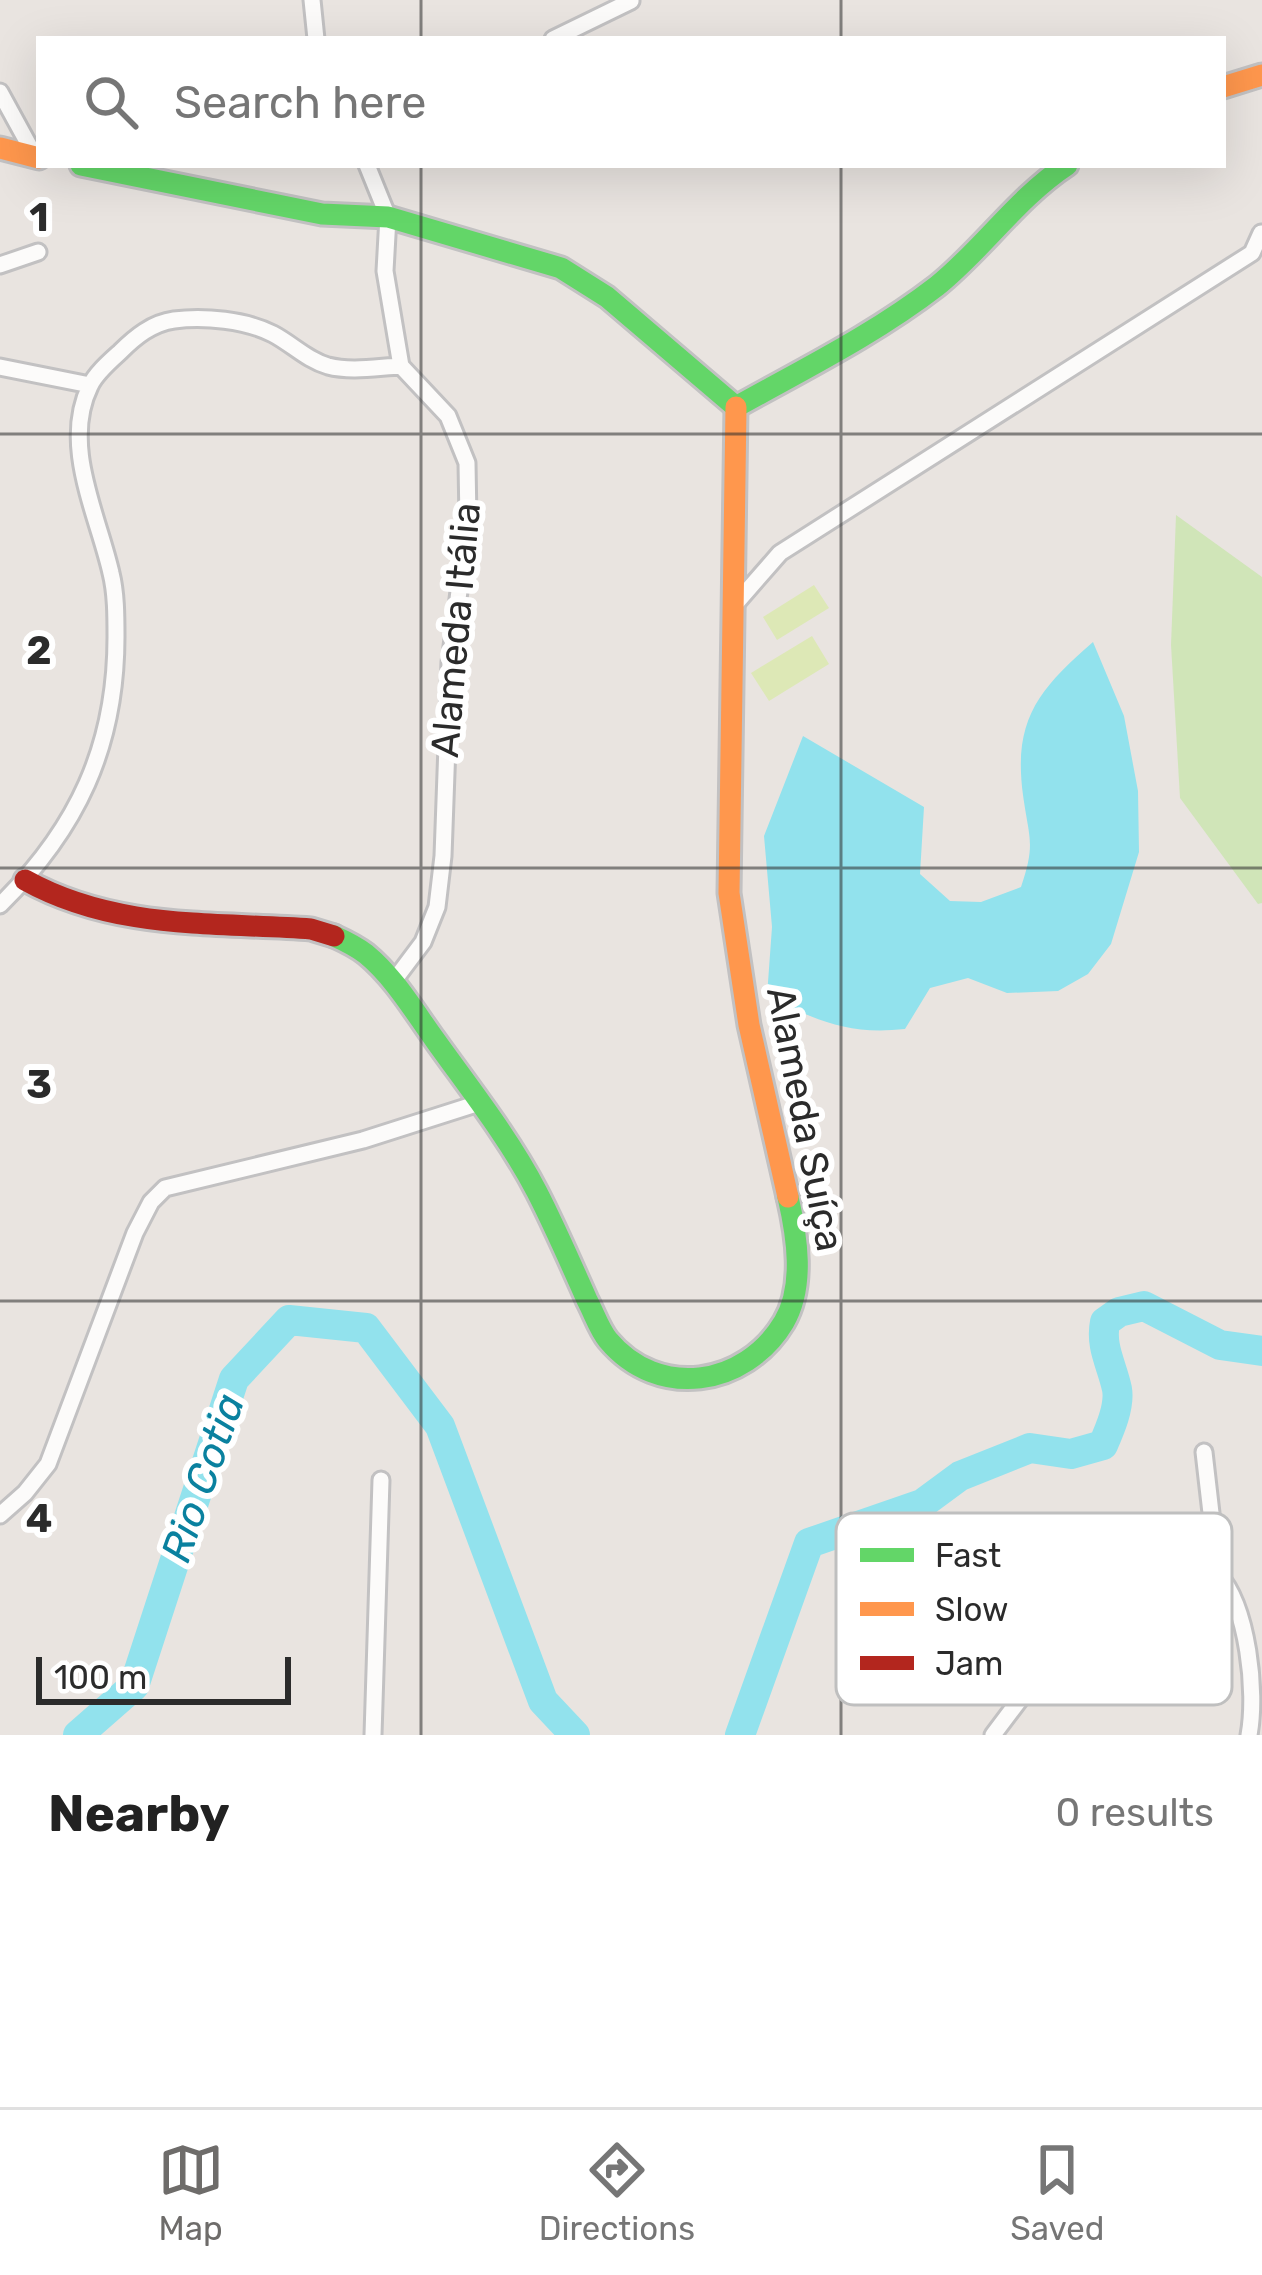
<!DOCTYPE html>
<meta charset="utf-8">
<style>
:root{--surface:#fff;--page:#f6f6f6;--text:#222;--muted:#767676;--line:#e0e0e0;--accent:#6e6c6a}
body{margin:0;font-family:Rubik,sans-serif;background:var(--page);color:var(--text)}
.scale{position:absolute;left:36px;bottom:30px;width:255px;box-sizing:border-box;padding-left:12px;border:6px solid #2b2b2b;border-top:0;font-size:33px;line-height:42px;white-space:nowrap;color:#2b2b2b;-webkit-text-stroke:9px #fff;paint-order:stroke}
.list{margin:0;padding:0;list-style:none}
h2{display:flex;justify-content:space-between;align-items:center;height:156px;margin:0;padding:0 48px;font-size:51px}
h2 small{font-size:39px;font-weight:400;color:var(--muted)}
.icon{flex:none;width:66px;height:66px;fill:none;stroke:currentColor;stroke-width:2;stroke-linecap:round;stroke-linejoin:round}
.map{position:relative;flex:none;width:1262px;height:1735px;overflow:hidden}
.search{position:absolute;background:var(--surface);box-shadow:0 12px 48px #0002;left:36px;right:36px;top:36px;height:132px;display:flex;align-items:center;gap:30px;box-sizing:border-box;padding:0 42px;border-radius:0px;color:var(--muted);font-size:45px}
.sheet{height:372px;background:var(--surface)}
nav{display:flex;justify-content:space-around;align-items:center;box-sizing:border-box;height:168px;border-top:3px solid var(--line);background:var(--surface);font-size:33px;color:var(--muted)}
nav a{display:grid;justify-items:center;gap:6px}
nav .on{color:var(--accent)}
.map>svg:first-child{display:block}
.green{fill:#d0e5b8}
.pitch{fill:#dde8b6}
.water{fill:#92e2ed}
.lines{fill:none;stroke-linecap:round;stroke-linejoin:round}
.river{stroke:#92e2ed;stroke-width:30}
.street-casing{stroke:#c2c1c2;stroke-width:21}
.fast-casing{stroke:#c2c1c2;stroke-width:27}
.slow-casing{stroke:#c2c1c2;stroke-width:27}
.jam-casing{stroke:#c2c1c2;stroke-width:27}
.street{stroke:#fcfbfa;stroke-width:15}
.fast{stroke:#63d668;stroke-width:21}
.slow{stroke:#ff974d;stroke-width:21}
.jam{stroke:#b3261e;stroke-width:21}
.grid{fill:none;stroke:#2b2b2b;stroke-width:3;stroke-opacity:0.55}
.labels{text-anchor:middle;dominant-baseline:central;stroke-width:12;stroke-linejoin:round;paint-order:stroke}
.street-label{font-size:39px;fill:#2b2b2b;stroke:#fff}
.water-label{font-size:42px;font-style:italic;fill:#0a819f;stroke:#fff}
.key{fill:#fff;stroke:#bfbfbf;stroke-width:3}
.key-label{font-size:33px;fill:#2b2b2b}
.grid-label{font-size:39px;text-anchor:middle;font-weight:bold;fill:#2b2b2b;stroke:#fff;stroke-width:12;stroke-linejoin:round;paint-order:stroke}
</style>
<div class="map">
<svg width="1262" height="1735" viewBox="0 0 1262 1735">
<rect width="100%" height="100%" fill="#e9e4e0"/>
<path class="green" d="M1176 515 1262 577V903L1258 904 1180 798 1171 645Z"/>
<path class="pitch" d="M814 585 829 608 777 640 763 617Z
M812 636 829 664 769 701 751 673Z"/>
<path class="water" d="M1093 642 1124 716 1138 791 1139 852 1111 944 1088 974 1058 991 1007 993 968 978 930 988 905 1029C847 1035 818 1021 767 996L772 927 764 836 803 736 924 807 920 874 950 901 981 902 1021 887C1036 843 1029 839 1023 795 1013 720 1038 690 1093 642Z"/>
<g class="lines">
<path class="river" d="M78 1735 134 1686 234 1379 289 1320 366 1328 440 1426 543 1701 575 1735
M740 1735 809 1543 922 1504 960 1476 1030 1448 1071 1454 1103 1445C1110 1429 1120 1406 1117 1389 1112 1365 1100 1347 1105 1322L1119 1312 1144 1306 1220 1345 1262 1351"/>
<defs>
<path id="street" d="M312 0 316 39
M553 39 631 1
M0 92 36 158
M367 165 388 217 385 271 401 366 448 416 467 463 468 520 450 662 443 856 437 907 423 942 393 982
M0 265 38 252
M0 367 90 385
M732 608 780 553 1252 253 1261 233
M0 905C77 829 116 747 116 637 116 616 116 593 111 573 98 515 61 445 90 386 95 374 110 361 120 352 135 337 152 323 174 320 204 316 246 320 273 334 292 344 307 360 328 366 351 372 378 367 401 366
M1204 1452 1218 1574C1248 1607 1257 1692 1249 1735
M0 1515 25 1493 48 1464 135 1233 151 1202 165 1188 363 1140 479 1103
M850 1681 1144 1571C1173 1563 1192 1555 1218 1574
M373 1735 381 1480
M993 1735 1103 1589"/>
<path id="fast" d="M81 165 322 214 388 217 561 268 607 297 736 407
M736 407C804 369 875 334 937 286 983 249 1017 198 1067 165
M334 936C345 941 357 947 366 954 394 977 414 1011 435 1040 470 1089 509 1138 537 1192 555 1227 571 1264 587 1300 594 1313 599 1329 608 1340 658 1400 745 1387 784 1322 805 1286 797 1236 788 1197"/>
<path id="slow" d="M1223 87 1262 75
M0 148 39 158
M736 407 729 893 749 1025 788 1197"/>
<path id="jam" d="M25 880C115 930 212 922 311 929L334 936"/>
</defs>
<use href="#street" class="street-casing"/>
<use href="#fast" class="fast-casing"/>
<use href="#slow" class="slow-casing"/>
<use href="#jam" class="jam-casing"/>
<use href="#street" class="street"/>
<use href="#fast" class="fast"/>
<use href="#slow" class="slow"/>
<use href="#jam" class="jam"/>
</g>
<path class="grid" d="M421 0V39M841 0V39M421 165V1735M841 165V1735M0 434H1262M0 868H1262M0 1301H1262"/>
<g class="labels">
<g class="street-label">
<text transform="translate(456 630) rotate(-85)">Alameda Itália</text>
<text transform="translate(805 1119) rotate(79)">Alameda Suíça</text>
</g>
<g class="water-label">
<text transform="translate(203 1478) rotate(-71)">Rio Cotia</text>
</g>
</g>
<rect x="836" y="1513" width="396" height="192" rx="18" class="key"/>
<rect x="860" y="1548" width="54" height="14" fill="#63d668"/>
<rect x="860" y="1602" width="54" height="14" fill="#ff974d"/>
<rect x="860" y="1656" width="54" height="14" fill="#b3261e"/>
<g class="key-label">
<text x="935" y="1567">Fast</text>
<text x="935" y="1621">Slow</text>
<text x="935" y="1675">Jam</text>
</g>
<g class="grid-label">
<text x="39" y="231">1</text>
<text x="39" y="664">2</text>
<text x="39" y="1098">3</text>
<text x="39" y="1532">4</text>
</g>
</svg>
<div class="scale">100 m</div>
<div class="search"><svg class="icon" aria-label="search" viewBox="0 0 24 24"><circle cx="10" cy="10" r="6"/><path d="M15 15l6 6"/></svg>Search here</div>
</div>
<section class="sheet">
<h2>Nearby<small>0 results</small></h2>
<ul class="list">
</ul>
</section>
<nav>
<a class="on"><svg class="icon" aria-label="map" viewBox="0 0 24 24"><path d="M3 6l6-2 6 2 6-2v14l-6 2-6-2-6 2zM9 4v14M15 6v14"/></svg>Map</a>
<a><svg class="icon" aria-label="directions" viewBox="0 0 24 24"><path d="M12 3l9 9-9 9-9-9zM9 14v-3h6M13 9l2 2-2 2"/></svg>Directions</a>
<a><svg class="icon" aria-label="saved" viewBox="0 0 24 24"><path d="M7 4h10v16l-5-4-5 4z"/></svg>Saved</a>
</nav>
